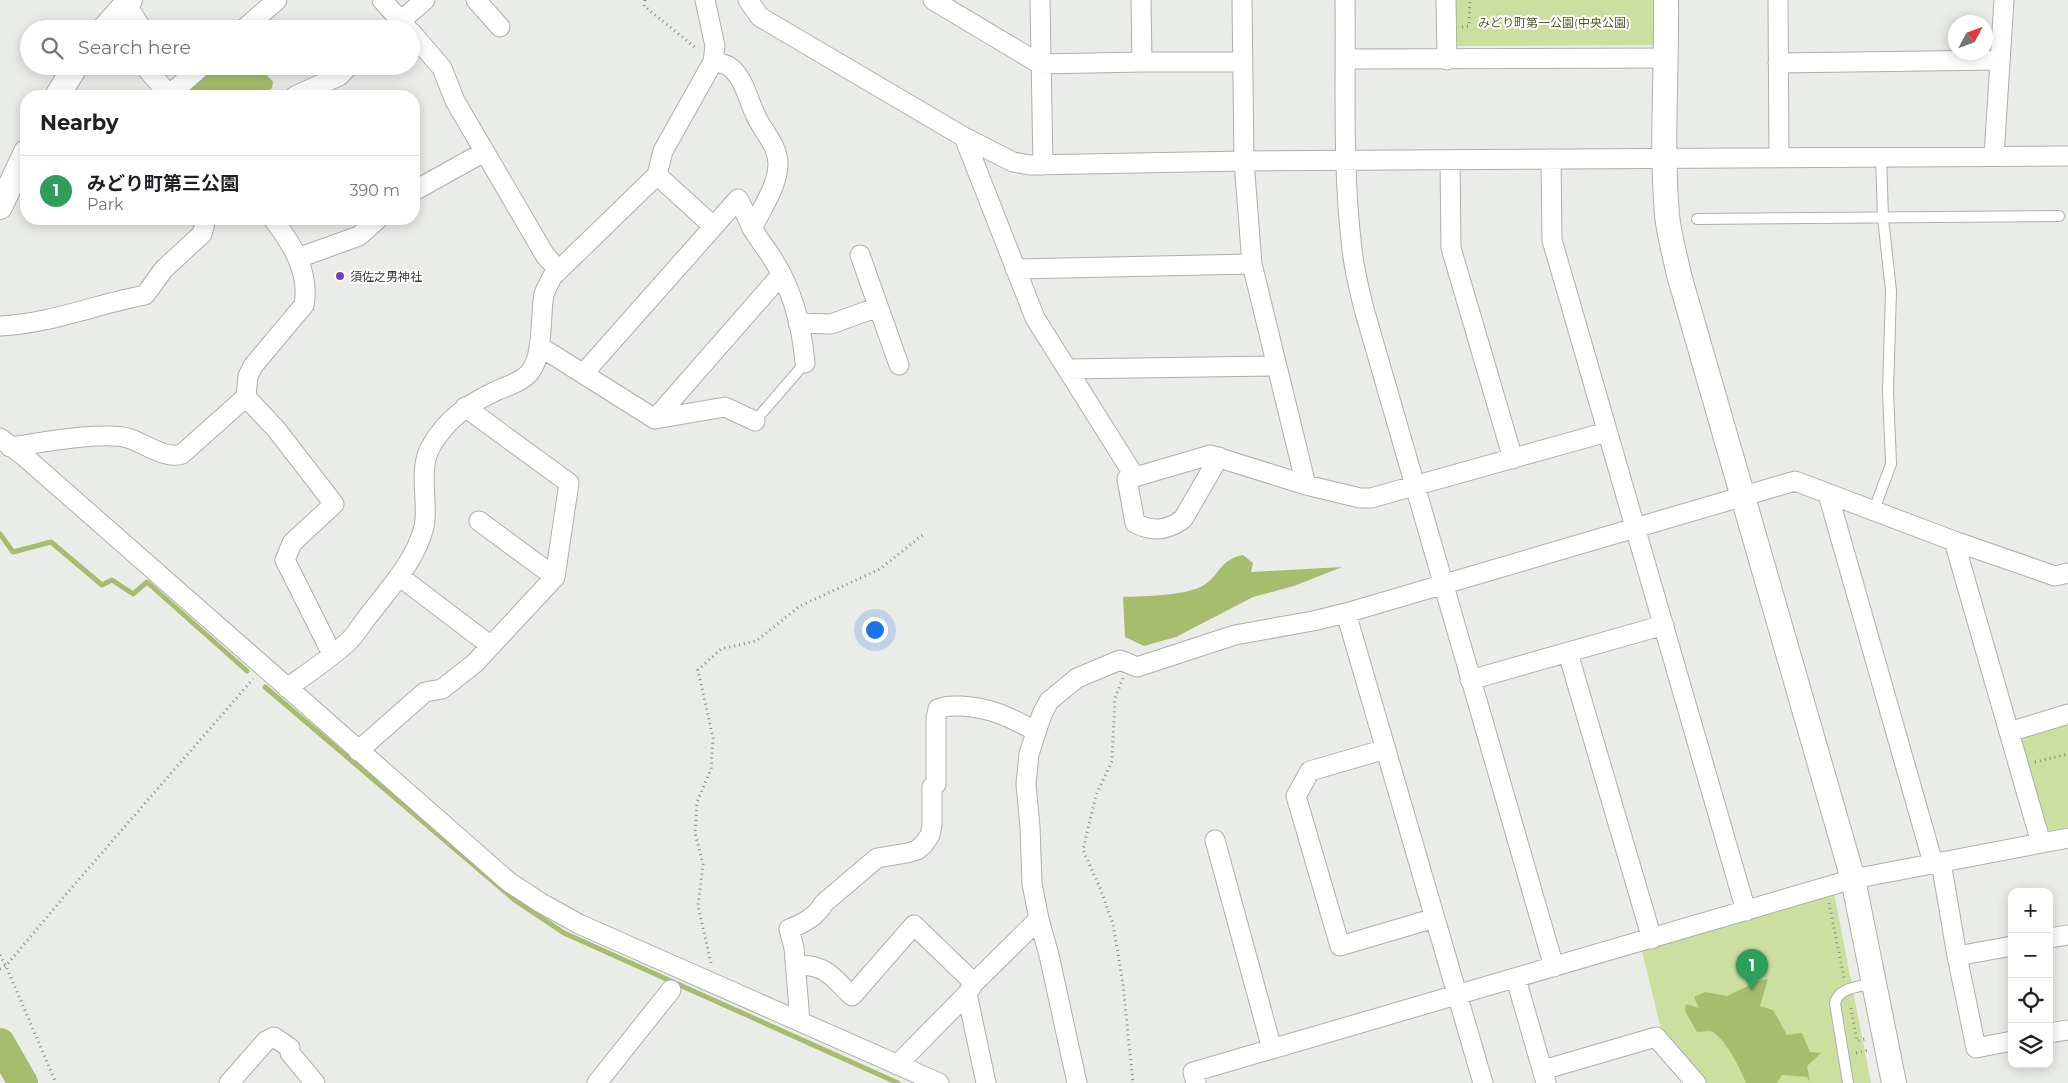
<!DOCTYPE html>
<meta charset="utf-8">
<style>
:root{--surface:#fff;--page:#f6f6f6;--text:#202124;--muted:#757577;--line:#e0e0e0;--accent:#2563eb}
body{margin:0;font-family:Montserrat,"Noto Sans JP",sans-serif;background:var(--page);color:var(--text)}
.controls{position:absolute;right:15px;bottom:15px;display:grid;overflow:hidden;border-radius:10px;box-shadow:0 2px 12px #0003}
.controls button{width:45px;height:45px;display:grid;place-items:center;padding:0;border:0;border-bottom:1px solid var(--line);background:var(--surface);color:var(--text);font:25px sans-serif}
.compass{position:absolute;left:1948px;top:15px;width:45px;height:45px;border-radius:50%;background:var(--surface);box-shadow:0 2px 12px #0003;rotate:49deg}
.you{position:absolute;left:874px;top:629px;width:18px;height:18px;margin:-12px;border:4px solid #fff;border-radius:50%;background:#1a73e8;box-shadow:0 0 0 8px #1a73e833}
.badge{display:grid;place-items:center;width:32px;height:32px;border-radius:50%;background:var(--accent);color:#fff;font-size:16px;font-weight:700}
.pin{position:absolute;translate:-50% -41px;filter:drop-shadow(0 1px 2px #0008)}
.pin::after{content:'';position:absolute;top:26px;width:18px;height:15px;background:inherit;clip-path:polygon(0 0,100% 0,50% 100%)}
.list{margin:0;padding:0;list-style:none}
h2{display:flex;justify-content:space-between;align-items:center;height:65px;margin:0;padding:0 20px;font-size:21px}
h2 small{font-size:16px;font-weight:400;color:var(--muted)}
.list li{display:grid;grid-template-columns:32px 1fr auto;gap:15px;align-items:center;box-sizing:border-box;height:70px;padding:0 20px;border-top:1px solid var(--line)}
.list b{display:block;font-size:19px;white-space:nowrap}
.list p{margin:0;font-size:16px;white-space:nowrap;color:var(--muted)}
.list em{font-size:16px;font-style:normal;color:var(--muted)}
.icon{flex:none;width:28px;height:28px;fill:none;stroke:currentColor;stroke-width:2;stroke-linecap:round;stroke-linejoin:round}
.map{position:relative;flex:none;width:2068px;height:1083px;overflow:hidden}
.search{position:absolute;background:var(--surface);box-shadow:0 2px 12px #0003;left:20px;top:20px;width:400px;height:55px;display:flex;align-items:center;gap:12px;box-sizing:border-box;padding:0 18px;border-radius:28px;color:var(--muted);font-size:19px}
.panel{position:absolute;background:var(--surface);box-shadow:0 2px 12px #0003;left:20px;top:90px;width:400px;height:135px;border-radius:20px}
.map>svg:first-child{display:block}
.green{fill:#ccdf9e}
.water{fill:#a6bd6d}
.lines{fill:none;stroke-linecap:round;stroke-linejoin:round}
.stream{stroke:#a6bd6d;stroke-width:5}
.river{stroke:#a6bd6d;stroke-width:30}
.service-casing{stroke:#adafaa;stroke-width:12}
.minor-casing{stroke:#adafaa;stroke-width:21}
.tertiary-casing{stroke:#adafaa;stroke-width:26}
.path{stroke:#8a8b88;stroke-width:3;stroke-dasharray:1 4;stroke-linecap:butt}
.service{stroke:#fff;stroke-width:10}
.minor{stroke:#fff;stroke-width:19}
.tertiary{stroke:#fff;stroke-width:24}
.poi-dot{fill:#7941b8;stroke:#fff;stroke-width:2}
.labels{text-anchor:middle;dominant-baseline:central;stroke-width:4;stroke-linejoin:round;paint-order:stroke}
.park-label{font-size:12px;fill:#4d5c23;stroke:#fff}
.poi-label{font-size:12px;fill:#3a3b39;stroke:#fff;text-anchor:start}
</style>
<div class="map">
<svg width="2068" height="1083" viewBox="0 0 2068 1083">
<rect width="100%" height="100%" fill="#eaece7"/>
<path class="green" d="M1451 0H1656L1657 45 1451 46Z
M2068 720V827L2047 831 2020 743 2021 735Z
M1834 893 1871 1083H1703L1661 1029 1642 951Z"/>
<path class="water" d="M215 66H259L273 82 272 88 262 96H187L186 92Z
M1243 555 1253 563 1251 572 1342 567 1294 586 1253 597 1176 637 1144 646 1125 637 1123 597C1143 596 1187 596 1204 585 1221 574 1219 560 1243 555Z
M1768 979 1760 1006 1773 1010 1787 1035 1802 1033 1810 1052 1821 1053 1807 1066 1810 1082 1807 1077 1782 1075 1777 1083H1746C1741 1070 1724 1035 1710 1031 1706 1031 1701 1032 1697 1032L1685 1011 1686 1004 1699 1008 1694 997 1705 992 1727 996 1758 981Z"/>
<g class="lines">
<path class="stream" d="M0 534 13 552 51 542 102 585 112 580 133 594 147 582 247 671
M265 687 516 901 564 933 898 1083"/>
<path class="river" d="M0 1043 23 1083"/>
<defs>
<path id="service" d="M1697 219 2059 216
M755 421 805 363
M1874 510 1891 464 1888 391 1891 291 1883 218 1881 156
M1848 1083 1835 1003C1839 987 1859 987 1874 983"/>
<path id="minor" d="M124 0 142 29
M382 0 408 29
M476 0 500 27
M748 0 760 17 964 137 1013 162 1030 165 1244 161 2068 156
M933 0 1040 64 1142 62
M1040 0 1043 165
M1141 0 1142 62H1242
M1242 0 1244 161 1252 264 1306 485
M1345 0C1346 82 1342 167 1352 249 1354 269 1359 289 1364 309L1554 967
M1446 0 1447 60
M1778 0 1779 157
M244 29 277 0
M391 29 425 0
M411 32 442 68 455 101 545 255 558 270
M1346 59 1667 58
M713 62C719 63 727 64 731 68 745 80 748 100 756 116 763 132 778 145 778 164 778 186 761 209 752 229
M1778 63 2000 60
M147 66V69L170 96
M169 95 202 66
M295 96 339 76 349 66
M964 137 1035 318 1135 477 1210 455 1306 485 1360 498H1371L1607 432
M1994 156 2004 0
M1551 159 1552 240 1746 911
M1450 160 1451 248 1513 459
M657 175 713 226
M414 191 484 152
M860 255 899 365
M298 258 359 236 378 219
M1015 269 1252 264
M798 323 831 324 878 307
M0 326C49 324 97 304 145 295L164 269 202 234 206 219
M539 346 655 419 725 407 755 421
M1067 369 1277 366
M583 374 738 199C744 209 747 219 753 229 759 241 768 250 774 261 793 291 802 329 805 363
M246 397 276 429 334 504 292 543 285 560 332 654
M655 419 781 275
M0 438 25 457 509 882 541 903 579 924 939 1083
M10 447C40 443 101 431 128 438 144 443 166 460 182 454L246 397 248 376 253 366 304 305C310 272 292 244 273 219
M1135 477 1127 479 1135 523C1152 532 1167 531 1183 519L1219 457
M1828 494 1933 863
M479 521 555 577
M1954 541 2041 843
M399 576 491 646
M1346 613 1483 1083
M1568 653 1652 939
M1470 680 1664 625
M287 688C308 673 331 658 350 640 358 631 365 619 373 610 393 584 416 559 424 527 429 504 418 471 430 448 446 419 468 404 498 390 508 386 523 381 530 372 544 355 540 314 544 294 546 288 550 282 552 277L657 175 663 151 713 62 715 46 705 0
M2009 732 2068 714
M1386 749 1310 771 1296 796 1340 946 1435 918
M358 751 425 692 442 689 475 663 555 577 569 483 465 407
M1215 840 1272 1049
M1941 862 1957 956 2012 946
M1039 919 1049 955 1077 1083
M2049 938 2068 935
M1957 956 1976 1048 2012 1041
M796 964C829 967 829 974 852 996L914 925 974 983
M1516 979 1546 1083
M967 994 986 1083
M800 1021 794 948 789 929C804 923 816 917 824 903L877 858 907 853 917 850 924 844 930 835 932 825V787L936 784V718L938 709C946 705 953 706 961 706 993 708 1008 717 1036 731
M2049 1033 2068 1030
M897 1065 967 994 974 983 1039 919 1032 884 1030 827 1026 784 1029 754 1042 714 1049 701 1077 678 1120 660 1137 667 1235 635 1313 621 1346 613 1795 481 1954 541 2055 576 2068 573
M1543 1070 1656 1037 1696 1083
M229 1083 266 1041 274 1037 290 1048V1053L315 1083
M597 1083 671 990
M1196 1083 1193 1072 1853 879 2068 838"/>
<path id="tertiary" d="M1666 0C1667 72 1661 143 1667 215 1669 235 1675 255 1679 275L1853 879 1894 1083
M104 29 130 0
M57 96 76 66
M0 207 26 152"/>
</defs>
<use href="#service" class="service-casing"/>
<use href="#minor" class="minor-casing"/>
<use href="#tertiary" class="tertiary-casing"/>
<path class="path" d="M645 0 644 6 697 49
M1462 27 1469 26 1470 0
M1123 678 1115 698 1112 761 1096 795 1083 850 1100 888 1113 924 1123 985 1133 1083
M2035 762 2068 754
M1829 903 1844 978
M0 955 6 966 56 1083
M711 963 698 906 703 864 695 833 697 802 711 769 713 738 698 670 721 649 756 641 800 606 880 569 925 533
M0 969 6 966 68 892 253 679
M1851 1008 1857 1041 1865 1039
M1856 1053 1869 1050"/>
<use href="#service" class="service"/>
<use href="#minor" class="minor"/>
<use href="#tertiary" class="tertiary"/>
</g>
<circle class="poi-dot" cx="340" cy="276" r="5"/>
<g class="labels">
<g class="park-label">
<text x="1554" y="22">みどり町第一公園(中央公園)</text>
</g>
<g class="poi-label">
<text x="350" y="276">須佐之男神社</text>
</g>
</g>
</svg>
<div class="controls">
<button>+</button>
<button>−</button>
<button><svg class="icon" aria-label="locate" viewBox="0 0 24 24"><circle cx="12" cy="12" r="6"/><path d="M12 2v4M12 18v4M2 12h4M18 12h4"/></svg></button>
<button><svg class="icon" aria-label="layers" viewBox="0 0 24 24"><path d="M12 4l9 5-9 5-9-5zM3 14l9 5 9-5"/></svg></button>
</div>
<svg class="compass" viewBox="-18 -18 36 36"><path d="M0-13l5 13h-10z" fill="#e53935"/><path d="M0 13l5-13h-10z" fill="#757577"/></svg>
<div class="you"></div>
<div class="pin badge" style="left:1752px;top:990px;background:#2e9e5b">1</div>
<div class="search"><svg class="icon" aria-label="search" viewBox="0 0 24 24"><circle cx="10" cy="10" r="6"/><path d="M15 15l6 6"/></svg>Search here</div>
<section class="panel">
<h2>Nearby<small></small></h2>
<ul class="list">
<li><span class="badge" style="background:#2e9e5b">1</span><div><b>みどり町第三公園</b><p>Park</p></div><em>390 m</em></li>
</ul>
</section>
</div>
